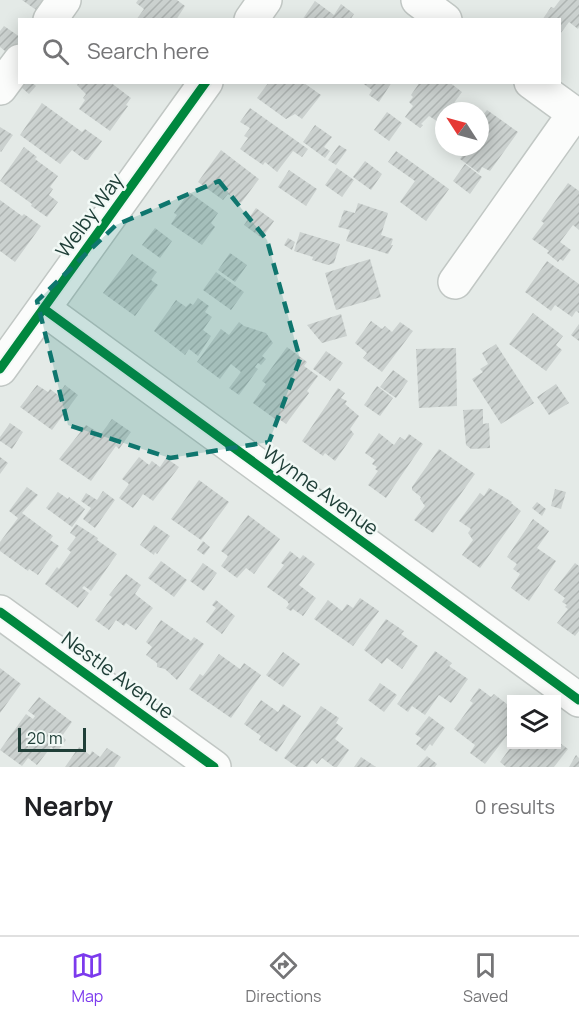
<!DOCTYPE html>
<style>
:root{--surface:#fff;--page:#f6f6f6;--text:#202124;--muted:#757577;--line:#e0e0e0;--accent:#7c3aed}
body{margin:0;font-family:Manrope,sans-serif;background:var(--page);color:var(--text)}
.controls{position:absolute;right:18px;bottom:18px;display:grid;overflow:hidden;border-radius:0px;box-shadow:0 3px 15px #0003}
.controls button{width:54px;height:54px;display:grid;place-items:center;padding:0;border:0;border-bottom:2px solid var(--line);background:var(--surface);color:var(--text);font:30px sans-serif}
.compass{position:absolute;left:435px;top:102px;width:54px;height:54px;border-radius:50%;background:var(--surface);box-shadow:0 3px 15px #0003;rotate:306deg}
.scale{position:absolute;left:18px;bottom:15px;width:68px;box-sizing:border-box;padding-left:6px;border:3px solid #203f38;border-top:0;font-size:16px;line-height:21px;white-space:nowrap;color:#203f38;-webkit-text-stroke:4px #f2f9f6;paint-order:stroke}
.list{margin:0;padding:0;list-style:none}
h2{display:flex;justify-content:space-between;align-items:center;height:78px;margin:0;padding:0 24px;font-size:26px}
h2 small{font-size:20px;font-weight:400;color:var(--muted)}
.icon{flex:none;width:33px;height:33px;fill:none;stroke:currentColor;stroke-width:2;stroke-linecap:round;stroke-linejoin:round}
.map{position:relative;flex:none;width:579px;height:767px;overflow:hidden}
.search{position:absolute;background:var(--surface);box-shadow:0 3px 15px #0003;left:18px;right:18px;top:18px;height:66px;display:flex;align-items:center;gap:15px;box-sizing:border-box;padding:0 21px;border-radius:0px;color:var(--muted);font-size:22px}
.sheet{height:168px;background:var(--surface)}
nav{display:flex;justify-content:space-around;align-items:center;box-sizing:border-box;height:84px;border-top:2px solid var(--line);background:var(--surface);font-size:16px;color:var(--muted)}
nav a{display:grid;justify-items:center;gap:3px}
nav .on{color:var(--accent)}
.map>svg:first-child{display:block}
.building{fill:url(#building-hatch)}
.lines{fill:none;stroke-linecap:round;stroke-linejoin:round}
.minor-casing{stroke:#c1c7c4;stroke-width:36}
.minor{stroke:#fbfcfb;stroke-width:33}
.cycleway-casing{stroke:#f2f9f6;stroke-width:13}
.cycleway{stroke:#00873e;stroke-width:9}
.marked{fill:#0f766e;fill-opacity:0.2;stroke:#0f766e;stroke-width:4.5;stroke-dasharray:12 8;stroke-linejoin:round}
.labels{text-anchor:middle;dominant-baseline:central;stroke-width:5;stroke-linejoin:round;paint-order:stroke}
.street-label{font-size:20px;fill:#203f38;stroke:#f2f9f6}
</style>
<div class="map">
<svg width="579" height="767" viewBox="0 0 579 767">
<defs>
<pattern id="building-hatch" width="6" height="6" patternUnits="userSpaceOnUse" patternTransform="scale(1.5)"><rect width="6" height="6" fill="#cbd1cf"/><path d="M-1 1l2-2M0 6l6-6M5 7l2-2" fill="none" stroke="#aeb4b2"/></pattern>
</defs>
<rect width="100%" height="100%" fill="#e4eae7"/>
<path class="building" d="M22 0H48L39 12Z
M138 0H177L185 6 176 20H136L144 9 136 3Z
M560 0H579V27L578 29 569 22 560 34V20H542L551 7 554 8Z
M315 1 334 15 341 4 354 14 350 20H302Z
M4 26 20 37V40L9 54 0 47V31Z
M25 82H31L36 86 29 94 21 87Z
M80 82H110L131 98 126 105 128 106 110 131 79 109 85 100 83 98 86 94 77 85Z
M269 82 304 83 321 95 302 119 295 114 286 119 257 98Z
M361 82H392L379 102 369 95 372 90Z
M420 82H449L462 92 448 111H444V117L440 123 429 116 421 124 423 125 420 128 405 117 413 106 409 102 413 97 411 95Z
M42 103 82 132 85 129 102 141 88 160H85L72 150 60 164 20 135Z
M250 108 308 149 302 157 293 151 277 172 265 162 263 165 240 149 248 138 244 136 250 128 240 122Z
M487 110 518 132 490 171 482 167 479 173 460 159 464 154 457 149 458 147H480V119Z
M387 112 402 123 389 141 374 130Z
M315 125 332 137 324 147 330 151 325 158 303 142Z
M0 127 13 135 1 152 0 151Z
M339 145 347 150 336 165 328 160Z
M24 147 37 157 35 159 58 176 50 187 53 189 49 195 58 202 47 217 31 206 32 204 0 181Z
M221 150 259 179 241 203 228 194 223 200 198 182Z
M396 151 449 189 426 221 400 202 415 181 388 162Z
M365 161 382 174 371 190 353 177Z
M465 164 482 177 470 194 453 181Z
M337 168 354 180 342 197 325 185Z
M289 170 317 189 306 206 278 187Z
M568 183 579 191V230L573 225 560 242 571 250 563 261 560 259 558 262 547 253 549 251 532 239 544 223 541 221Z
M189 192 218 213 211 223 215 227 202 245 171 224 177 215 174 213Z
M0 200 22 216 24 214 41 226 15 262 0 251Z
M358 203 388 213 381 235 393 239 391 245H393L388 254 346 241 350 230 338 227 344 210 355 213Z
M256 208 274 221 262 238 244 225Z
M155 228 172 241 160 258 142 245Z
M300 232 340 244 334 263 328 265 312 260 313 257 294 251Z
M288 238 295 242 292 250 284 245Z
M230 253 247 265 235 282 218 270Z
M132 254 157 272 151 280 158 285 135 316 103 293Z
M370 259 381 297 336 310 325 273Z
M547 261 579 284V313L576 311 572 317 555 305 551 311 525 292Z
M216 272 244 292 231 310 203 290Z
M198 298 209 306 205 312 212 317 203 330 211 336 198 356 189 349 185 355 154 331 176 300 186 307 190 303 193 305Z
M533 313 563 336 556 345 562 350 546 371 509 344Z
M341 314 347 336 322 343 307 325Z
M371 321 382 329 385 326 392 332 400 322 413 331 382 372 363 358 367 353 355 343Z
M239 322 244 326 266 333 273 343 262 356 266 359 261 365 258 363 255 367 258 369 239 395 229 388 241 372 231 364 220 379 197 362 221 329 229 335Z
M579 324V341L571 335Z
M496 344 534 403 501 424 472 379 483 372 480 369 488 364 482 353Z
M287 347 307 362 304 366 318 376 307 391 309 393 286 424 279 419 278 421 253 403 266 384 262 381Z
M456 348 457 406 419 408 416 349Z
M326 351 343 363 330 381 313 369Z
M393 370 408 381 396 398 380 387Z
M556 384 569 403 549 415 537 397Z
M37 385 48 392 50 389 58 395 65 385 78 395 52 430 20 407Z
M377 386 393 398 380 416 364 405Z
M338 388 345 393 341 398 347 401 345 404 359 416 350 429 354 434 335 461 325 453 323 456 302 441Z
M483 409V424L489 423 490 448 471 449 466 445 463 410Z
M112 419 131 432 119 449 116 446 91 481 59 459 86 425 101 434Z
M10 423 23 432 12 449 0 441V437Z
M379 433 394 445 400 437 405 440 409 434 423 444 386 498 368 485 378 471 375 469 377 467 372 464 375 460 365 453Z
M439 449 475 474 433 533 414 520 425 506 420 499 421 497 412 490V487Z
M0 457 8 463 0 474Z
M139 457 149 465 152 461 160 467 166 458 179 467 153 501 143 494 133 508 119 498 129 484 122 479Z
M199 480 229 502 201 540 171 519Z
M27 487 38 495 22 513 53 536 50 540 59 546 38 575 29 569 28 571 0 551V542L18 518 9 511Z
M489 488 512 502 511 503 521 511 480 568 462 555 473 540 468 533 471 529 459 521 480 493 484 496Z
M555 489 566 492 561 509 551 506Z
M103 491 115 500 95 528 83 519 91 508 81 501 86 493 97 500Z
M58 492 68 499 69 497 85 509 72 527 46 508Z
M537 502 546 509 542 516 532 508Z
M248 515 280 539 254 574 246 568 237 578 221 566 228 556 221 551Z
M533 519 549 531 537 548 556 561 529 601 511 588 520 574 513 569 517 564 507 557Z
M76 524 98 538 97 540 117 554 91 591 84 586 82 588 89 593 78 608 45 584 57 567 59 569 71 552 67 549 76 537 70 533Z
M154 525 170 536 157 554 155 552 154 555 140 545Z
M203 541 210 547 204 555 197 550Z
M290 551 300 559 303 555 315 564 299 585 316 598 303 616 293 609 291 611 286 608 289 604 287 601 267 587 284 565 281 563Z
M161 561 187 580 174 597 148 578Z
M203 563 217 573 204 591 190 581Z
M575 563 579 566V631L575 636 557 623 568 609 565 607 567 605 562 602 565 598 554 590Z
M126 574 141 585 135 594 153 608 136 630 126 623 124 626 116 620 109 630 95 620 112 597 109 595Z
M360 598 379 611 353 646 314 619 328 600 342 611 347 604 353 608Z
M216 600 235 616 222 634 206 622 216 608 212 605Z
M386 619 404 631 401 634 418 646 402 669 387 658 382 664 364 650Z
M161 620 191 641 194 637 204 644 177 680 165 669 157 667V663L146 655 152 647 146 642Z
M435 651 452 663 449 666 468 679 451 703 439 695 425 715 412 706 408 712 397 704Z
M283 652 300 664 283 687 266 675Z
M219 654 240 669 244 663 261 675 231 718 189 689 200 674 203 676Z
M0 668 21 684 0 713Z
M380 683 397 695 384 712 368 700Z
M479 688 491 697 494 694 512 708V729L485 764 470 753 475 745 454 729 473 703 470 701Z
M39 697 72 722 62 736 66 740 57 752 51 747 37 765 28 758 22 766 0 750 26 714 33 719 35 716 28 711Z
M261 700 278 712 283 704 301 716 277 752 259 740 261 736 244 724Z
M321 706 339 718 336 723 343 728 335 739 349 750 337 767H334L322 758 317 764 312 760 307 767H297L284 758Z
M429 716 445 728 432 746 430 744 425 751 416 744 421 738 415 734Z
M556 740 568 749 554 767H506L500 762 513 744H556Z
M79 747 90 755 92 751 100 757 107 748 121 757 114 767H65Z
M576 755 579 758V767H569Z
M427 756 437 764 435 767H417Z
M361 757 376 767H354Z"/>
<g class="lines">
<defs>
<path id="minor" d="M418 0 445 20
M50 20 64 0
M251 20 265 0
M531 82 579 117
M0 88 20 61
M455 282 574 114
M44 309 579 700
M0 369 206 82
M0 612 214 767"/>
</defs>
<use href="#minor" class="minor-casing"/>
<use href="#minor" class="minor"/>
<defs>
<path id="cycleway" d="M44 309 579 700
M0 369 206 82
M0 612 214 767"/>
</defs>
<use href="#cycleway" class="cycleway-casing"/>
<use href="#cycleway" class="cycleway"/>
</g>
<path class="marked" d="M219 181 267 240 300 359 269 442 170 458 68 425 37 301 116 225Z"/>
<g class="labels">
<g class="street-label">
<text transform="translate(89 215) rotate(-54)">Welby Way</text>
<text transform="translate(321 490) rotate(36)">Wynne Avenue</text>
<text transform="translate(118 675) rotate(36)">Nestle Avenue</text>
</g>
</g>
</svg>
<div class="controls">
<button><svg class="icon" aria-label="layers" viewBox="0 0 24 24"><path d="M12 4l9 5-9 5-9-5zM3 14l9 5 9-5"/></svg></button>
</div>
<svg class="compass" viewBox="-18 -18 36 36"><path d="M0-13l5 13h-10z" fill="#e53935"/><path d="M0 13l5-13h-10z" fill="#757577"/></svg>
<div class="scale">20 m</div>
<div class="search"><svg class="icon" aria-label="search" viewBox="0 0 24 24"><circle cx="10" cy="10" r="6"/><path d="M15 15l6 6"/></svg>Search here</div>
</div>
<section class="sheet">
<h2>Nearby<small>0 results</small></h2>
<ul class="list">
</ul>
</section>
<nav>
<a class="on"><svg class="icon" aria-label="map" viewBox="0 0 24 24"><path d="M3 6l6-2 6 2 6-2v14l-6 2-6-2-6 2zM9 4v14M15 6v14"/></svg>Map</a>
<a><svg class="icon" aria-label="directions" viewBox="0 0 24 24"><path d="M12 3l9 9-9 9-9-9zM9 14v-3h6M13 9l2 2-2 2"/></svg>Directions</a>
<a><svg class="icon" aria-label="saved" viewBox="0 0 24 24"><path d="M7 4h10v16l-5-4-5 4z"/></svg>Saved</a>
</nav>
